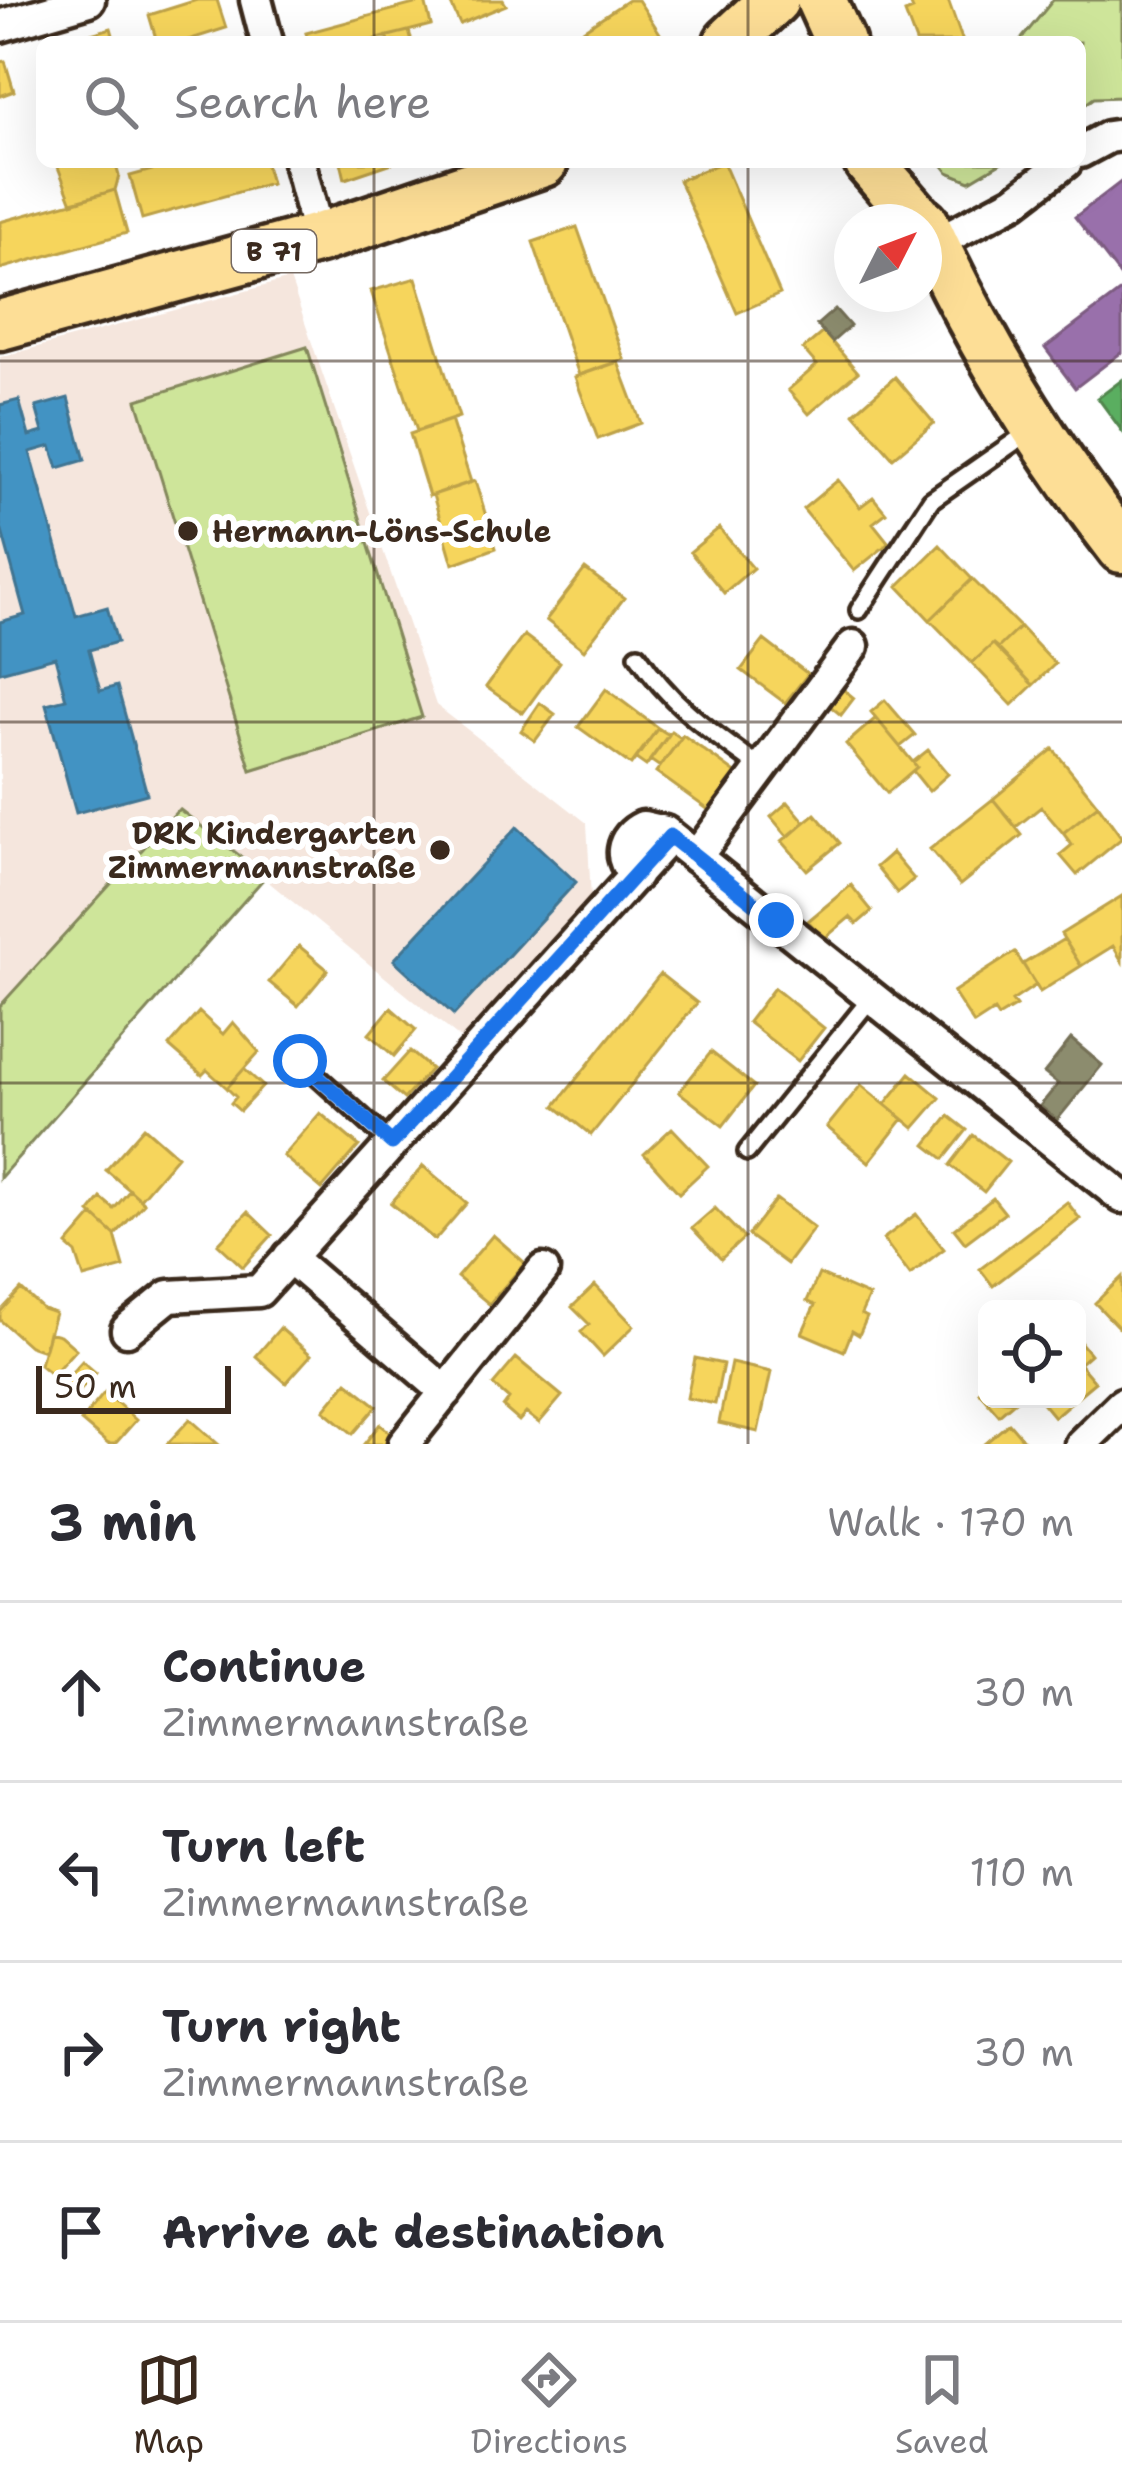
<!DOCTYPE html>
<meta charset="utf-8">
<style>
:root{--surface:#fff;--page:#f2f2f3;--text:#2b2b33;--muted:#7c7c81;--line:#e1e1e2;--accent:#3b2a1e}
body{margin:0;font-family:"Shantell Sans",sans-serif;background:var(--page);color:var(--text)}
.controls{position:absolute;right:36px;bottom:36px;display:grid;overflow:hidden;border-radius:18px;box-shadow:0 12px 48px #0002}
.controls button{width:108px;height:108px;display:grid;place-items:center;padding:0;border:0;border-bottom:3px solid var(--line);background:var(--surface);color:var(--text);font:60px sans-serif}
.compass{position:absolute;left:834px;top:204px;width:108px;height:108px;border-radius:50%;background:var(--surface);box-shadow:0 12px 48px #0002;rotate:48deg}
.scale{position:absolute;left:36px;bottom:30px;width:195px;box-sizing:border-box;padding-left:12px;border:6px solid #3b2a1e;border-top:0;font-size:33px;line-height:42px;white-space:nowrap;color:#3b2a1e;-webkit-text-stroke:9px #fff;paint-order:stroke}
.stop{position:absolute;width:36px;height:36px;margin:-27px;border:9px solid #1a73e8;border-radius:50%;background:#fff}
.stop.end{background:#1a73e8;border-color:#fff;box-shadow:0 3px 12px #0008}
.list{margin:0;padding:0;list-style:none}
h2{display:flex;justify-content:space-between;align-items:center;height:156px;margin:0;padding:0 48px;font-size:51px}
h2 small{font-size:39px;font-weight:400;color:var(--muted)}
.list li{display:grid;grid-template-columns:78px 1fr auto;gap:36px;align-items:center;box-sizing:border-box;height:180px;padding:0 48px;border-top:3px solid var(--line)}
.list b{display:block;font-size:45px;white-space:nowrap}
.list p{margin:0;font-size:39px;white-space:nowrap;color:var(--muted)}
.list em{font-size:39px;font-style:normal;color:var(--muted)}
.icon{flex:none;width:66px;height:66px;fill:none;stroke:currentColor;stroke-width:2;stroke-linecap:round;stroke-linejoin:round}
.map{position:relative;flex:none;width:1122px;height:1444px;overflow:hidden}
.search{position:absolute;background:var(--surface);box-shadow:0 12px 48px #0002;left:36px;right:36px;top:36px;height:132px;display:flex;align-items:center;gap:30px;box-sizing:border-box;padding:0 42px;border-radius:18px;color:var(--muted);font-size:45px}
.sheet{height:876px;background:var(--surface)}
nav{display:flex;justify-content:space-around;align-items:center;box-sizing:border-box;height:168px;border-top:3px solid var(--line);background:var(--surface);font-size:33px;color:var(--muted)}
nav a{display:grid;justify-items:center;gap:6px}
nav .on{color:var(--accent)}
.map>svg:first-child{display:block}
.built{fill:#f5e6dd}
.green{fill:#cee59a;stroke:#84885c;stroke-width:3}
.homes{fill:#f6d55c;stroke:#bea249;stroke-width:3}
.offices{fill:#9970ab;stroke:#7d5b81;stroke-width:3}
.schools{fill:#4393c3;stroke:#417492;stroke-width:3}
.public{fill:#5aae61;stroke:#51864d;stroke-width:3}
.industry{fill:#8c8c6e;stroke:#746f56;stroke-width:3}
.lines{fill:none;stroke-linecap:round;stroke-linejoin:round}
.service-casing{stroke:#3b2a1e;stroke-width:24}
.minor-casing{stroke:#3b2a1e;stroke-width:39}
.primary-casing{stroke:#3b2a1e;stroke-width:57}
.service{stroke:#fff;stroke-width:15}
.minor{stroke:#fff;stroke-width:30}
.primary{stroke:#fdde96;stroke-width:48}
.route{stroke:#1a73e8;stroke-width:15}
.grid{fill:none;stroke:#3b2a1e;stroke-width:3;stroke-opacity:0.55}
.poi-dot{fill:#3b2a1e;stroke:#fff;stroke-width:4.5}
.labels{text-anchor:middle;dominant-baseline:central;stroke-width:12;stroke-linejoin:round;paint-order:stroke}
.shield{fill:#fff;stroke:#766a62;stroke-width:3}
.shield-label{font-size:27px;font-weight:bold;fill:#3b2a1e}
.poi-label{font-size:30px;font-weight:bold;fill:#3b2a1e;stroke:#fff;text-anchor:start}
</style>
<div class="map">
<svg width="1122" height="1444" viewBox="0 0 1122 1444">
<rect width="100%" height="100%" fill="#fff"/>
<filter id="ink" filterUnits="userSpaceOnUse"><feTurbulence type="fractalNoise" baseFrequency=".00833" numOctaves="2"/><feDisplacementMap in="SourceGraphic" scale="24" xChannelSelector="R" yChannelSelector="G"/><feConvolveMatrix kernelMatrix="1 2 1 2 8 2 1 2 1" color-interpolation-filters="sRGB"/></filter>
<g filter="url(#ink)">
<path class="built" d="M290 279 436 705 587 823 591 899 462 1040 179 809 0 1006V357Z"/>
<path class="green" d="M1053 0H1122V97L1094 98 1080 108V42H1019Z
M940 162H1002L970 181 948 172Z
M307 347 422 717 251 770 137 400Z
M179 809 266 876 0 1178V1006Z"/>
<path class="homes" d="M197 0H217L226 28 182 42H157L149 15Z
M449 0H503L506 5 460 24Z
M628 0H638L663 38 657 42H582L577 34Z
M909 0H948L963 42H916L905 13 913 10Z
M425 1 431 25 366 42H309L306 33Z
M111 28 115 42H64Z
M409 31 412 42H389L387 36Z
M5 61 14 91 0 96V62Z
M56 162H115L119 176 115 190 72 203Z
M181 162H265L271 183 142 219 130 176Z
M341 162H395L345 179Z
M723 162 780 294 737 313 679 180Z
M115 190 127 233 0 269V222Z
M577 227 624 359 579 375 533 242Z
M416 278 459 417 417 431 371 291Z
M823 332 858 372 809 414 788 390 817 365 803 349Z
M618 362 641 423 598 439 575 377Z
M895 377 934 423 893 458 854 413Z
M451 420 471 482 429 496 410 434Z
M838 480 860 507 873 497 886 513 873 523 889 543 854 571 803 509Z
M475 481 496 548 453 564 433 495Z
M719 528 753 568 724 593 690 552Z
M940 545 972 579 930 620 898 586Z
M585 569 624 598 584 650 546 620Z
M972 579 1020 627 998 648 993 644 972 663 930 620Z
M1020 627 1055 664 1033 685 998 648Z
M524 635 560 662 523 713 486 687Z
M764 640 808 674 785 703 741 670Z
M993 644 1033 685 1012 705 972 663Z
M606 689 658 728 631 765 578 727Z
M843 689 854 698 841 715 830 706Z
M885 700 915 735 900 747 871 712Z
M540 703 555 714 535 741 521 731Z
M876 718 917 767 887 793 846 744Z
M658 728 669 735 646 766 636 759Z
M671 731 681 738 660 767 650 760Z
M683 735 737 774 710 811 656 772Z
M1053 749 1098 805 1063 833 1041 807 1016 827 993 799Z
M928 750 948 774 929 791 913 771 917 767 913 762Z
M993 799 1022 835 960 885 930 849Z
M788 802 805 822 788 837 771 817Z
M1098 805 1122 838 1077 875 1060 855 1072 845 1063 833Z
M815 814 840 843 807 870 782 841Z
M892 853 914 879 897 893 876 867Z
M851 885 872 911 857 924 850 917 824 939 808 921Z
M1122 896V961L1113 946 1081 966 1061 934Z
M1064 939 1081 966 1040 992 1023 964Z
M299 946 328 970 298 1006 269 982Z
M1015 952 1036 985 1012 1001 1016 1006 998 1017 994 1011 974 1024 953 992Z
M660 974 697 1003 591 1135 555 1106Z
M774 988 824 1028 798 1061 748 1022Z
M391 1008 416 1030 394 1056 369 1034Z
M199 1012 223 1034 233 1022 259 1052 227 1088 207 1070 202 1075 169 1046Z
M410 1051 431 1069 404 1099 383 1081Z
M711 1052 754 1086 723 1126 679 1092Z
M244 1069 263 1086 240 1111 231 1103 236 1097 227 1088Z
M910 1073 940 1098 914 1128 885 1104Z
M861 1085 903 1119 869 1162 827 1127Z
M320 1113 359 1146 322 1189 283 1156Z
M949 1116 967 1130 944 1159 926 1145Z
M144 1127 177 1156 140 1199 106 1170Z
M672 1128 708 1166 679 1193 644 1154Z
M973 1135 1008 1162 984 1192 950 1165Z
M423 1166 467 1203 435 1240 391 1203Z
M130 1190 144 1203 115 1235 90 1212 101 1198 114 1209Z
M993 1198 1005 1213 965 1243 954 1229Z
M776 1199 814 1228 787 1264 748 1235Z
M1067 1202 1080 1219 993 1286 980 1269Z
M715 1208 744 1238 721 1259 692 1228Z
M248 1212 272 1235 243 1267 218 1244Z
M916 1214 944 1249 910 1275 883 1239Z
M93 1215 115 1235 124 1267 84 1278 76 1253 67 1245Z
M493 1235 525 1263 489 1304 457 1277Z
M819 1274 869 1296 861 1314 867 1317 859 1335 852 1331 844 1351 802 1333 815 1305 807 1301Z
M1122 1277V1327L1120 1329 1095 1303Z
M595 1285 634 1326 603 1356 581 1332 589 1324 572 1307Z
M21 1289 43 1309 55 1313 44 1351 29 1346 0 1320V1312Z
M280 1328 311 1355 286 1383 256 1356Z
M48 1332 60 1335 76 1349 52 1375 40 1365Z
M1077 1338 1090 1354 1079 1364 1077 1361Z
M516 1358 562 1396 539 1423 526 1413 519 1421 503 1407 509 1399 493 1385Z
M695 1358 723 1364 715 1404 687 1398Z
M82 1361 96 1373 77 1394 64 1381Z
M1077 1361 1095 1382 1077 1397Z
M731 1363 771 1372 758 1432 719 1423Z
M347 1382 377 1406 353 1434 324 1410Z
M987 1385V1399L1014 1402 999 1415 979 1392Z
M105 1392 136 1420 115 1444H108L81 1421Z
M1039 1399H1075L1054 1417Z
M190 1419 218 1444H167Z
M1009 1423 1027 1444H984Z
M380 1424 395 1437 389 1444H364Z"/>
<path class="offices" d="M1122 181V278L1075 217Z
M1122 290V352L1075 388 1045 348Z"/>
<path class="schools" d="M68 398 85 460 58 468 51 446 30 452 76 616 107 607 117 642 89 650 100 691 117 686 147 794 76 813 46 704 66 699 55 657 0 672V622L25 615 0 524V405L19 400 29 436 43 432 36 407Z
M517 827 576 882 454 1015 394 960Z"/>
<path class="public" d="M1122 380V431L1098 398Z"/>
<path class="industry" d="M835 309 850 326 832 342 817 325Z
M1071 1039 1102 1065 1057 1120 1040 1106 1058 1084 1044 1073Z"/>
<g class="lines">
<defs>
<path id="service" d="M859 610 931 500 1033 429
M638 655C672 707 713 733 762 769
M300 1061 391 1143
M747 1152 872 997"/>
<path id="minor" d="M256 0 267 42
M0 26 89 0
M1080 152 1108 137 1122 135
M299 162 319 238
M934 244 1015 201 1066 162
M696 857 853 646
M636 875C617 860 621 837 643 827L665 832 1122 1197
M289 1257 446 1392
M127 1330 169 1296 259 1291 670 836
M404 1444 543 1270
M1081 1444 1122 1404"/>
<path id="primary" d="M821 0 840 42
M729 42 774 0
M869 162 921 222
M924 223C977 339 1044 448 1122 548
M0 325 319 238 543 162"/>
</defs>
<use href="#service" class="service-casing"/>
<use href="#minor" class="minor-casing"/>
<use href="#primary" class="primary-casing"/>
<use href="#service" class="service"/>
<use href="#minor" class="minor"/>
<use href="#primary" class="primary"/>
</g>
</g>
<g class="lines" filter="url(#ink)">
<path class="route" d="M300 1061 392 1143 670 836 776 920"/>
</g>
<path class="grid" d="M374 0V42M748 0V42M374 162V1444M748 162V1444M0 361H1122M0 722H1122M0 1083H1122"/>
<g class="poi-dot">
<circle cx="188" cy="531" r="12"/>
<circle cx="440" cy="850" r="12"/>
</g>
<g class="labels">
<rect class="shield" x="232" y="230" width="84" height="42" rx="9"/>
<g class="shield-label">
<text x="274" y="251">B 71</text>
</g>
<g class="poi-label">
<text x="212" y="531">Hermann-Löns-Schule</text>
<text x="416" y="833" text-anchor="end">DRK Kindergarten<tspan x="416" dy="34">Zimmermannstraße</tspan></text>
</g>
</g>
</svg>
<div class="controls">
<button><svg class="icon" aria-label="locate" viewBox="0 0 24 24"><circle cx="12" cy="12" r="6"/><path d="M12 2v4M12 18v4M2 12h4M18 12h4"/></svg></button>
</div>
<svg class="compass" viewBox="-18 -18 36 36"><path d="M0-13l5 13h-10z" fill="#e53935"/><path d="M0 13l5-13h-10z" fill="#7c7c81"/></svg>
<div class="scale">50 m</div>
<div class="stop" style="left:300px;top:1061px"></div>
<div class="stop end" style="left:776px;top:920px"></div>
<div class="search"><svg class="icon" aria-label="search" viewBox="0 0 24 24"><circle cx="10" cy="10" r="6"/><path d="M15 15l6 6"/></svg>Search here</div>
</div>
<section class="sheet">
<h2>3 min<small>Walk · 170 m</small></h2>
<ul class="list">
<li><svg class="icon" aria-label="ahead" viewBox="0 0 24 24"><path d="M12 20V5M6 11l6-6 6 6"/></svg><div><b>Continue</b><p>Zimmermannstraße</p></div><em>30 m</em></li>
<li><svg class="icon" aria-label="left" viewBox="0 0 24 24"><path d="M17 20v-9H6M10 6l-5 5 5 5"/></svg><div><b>Turn left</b><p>Zimmermannstraße</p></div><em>110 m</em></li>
<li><svg class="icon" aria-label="right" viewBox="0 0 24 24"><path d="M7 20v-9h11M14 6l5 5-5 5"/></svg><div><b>Turn right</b><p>Zimmermannstraße</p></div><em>30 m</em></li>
<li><svg class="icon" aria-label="arrive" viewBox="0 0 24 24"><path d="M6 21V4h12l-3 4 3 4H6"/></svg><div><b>Arrive at destination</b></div></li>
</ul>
</section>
<nav>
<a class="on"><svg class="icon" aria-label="map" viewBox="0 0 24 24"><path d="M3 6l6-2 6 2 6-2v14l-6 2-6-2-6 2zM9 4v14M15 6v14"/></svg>Map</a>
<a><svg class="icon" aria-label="directions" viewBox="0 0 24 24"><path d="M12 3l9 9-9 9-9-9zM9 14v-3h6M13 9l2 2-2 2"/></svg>Directions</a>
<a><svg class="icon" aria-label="saved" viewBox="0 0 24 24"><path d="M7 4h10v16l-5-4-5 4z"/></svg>Saved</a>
</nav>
